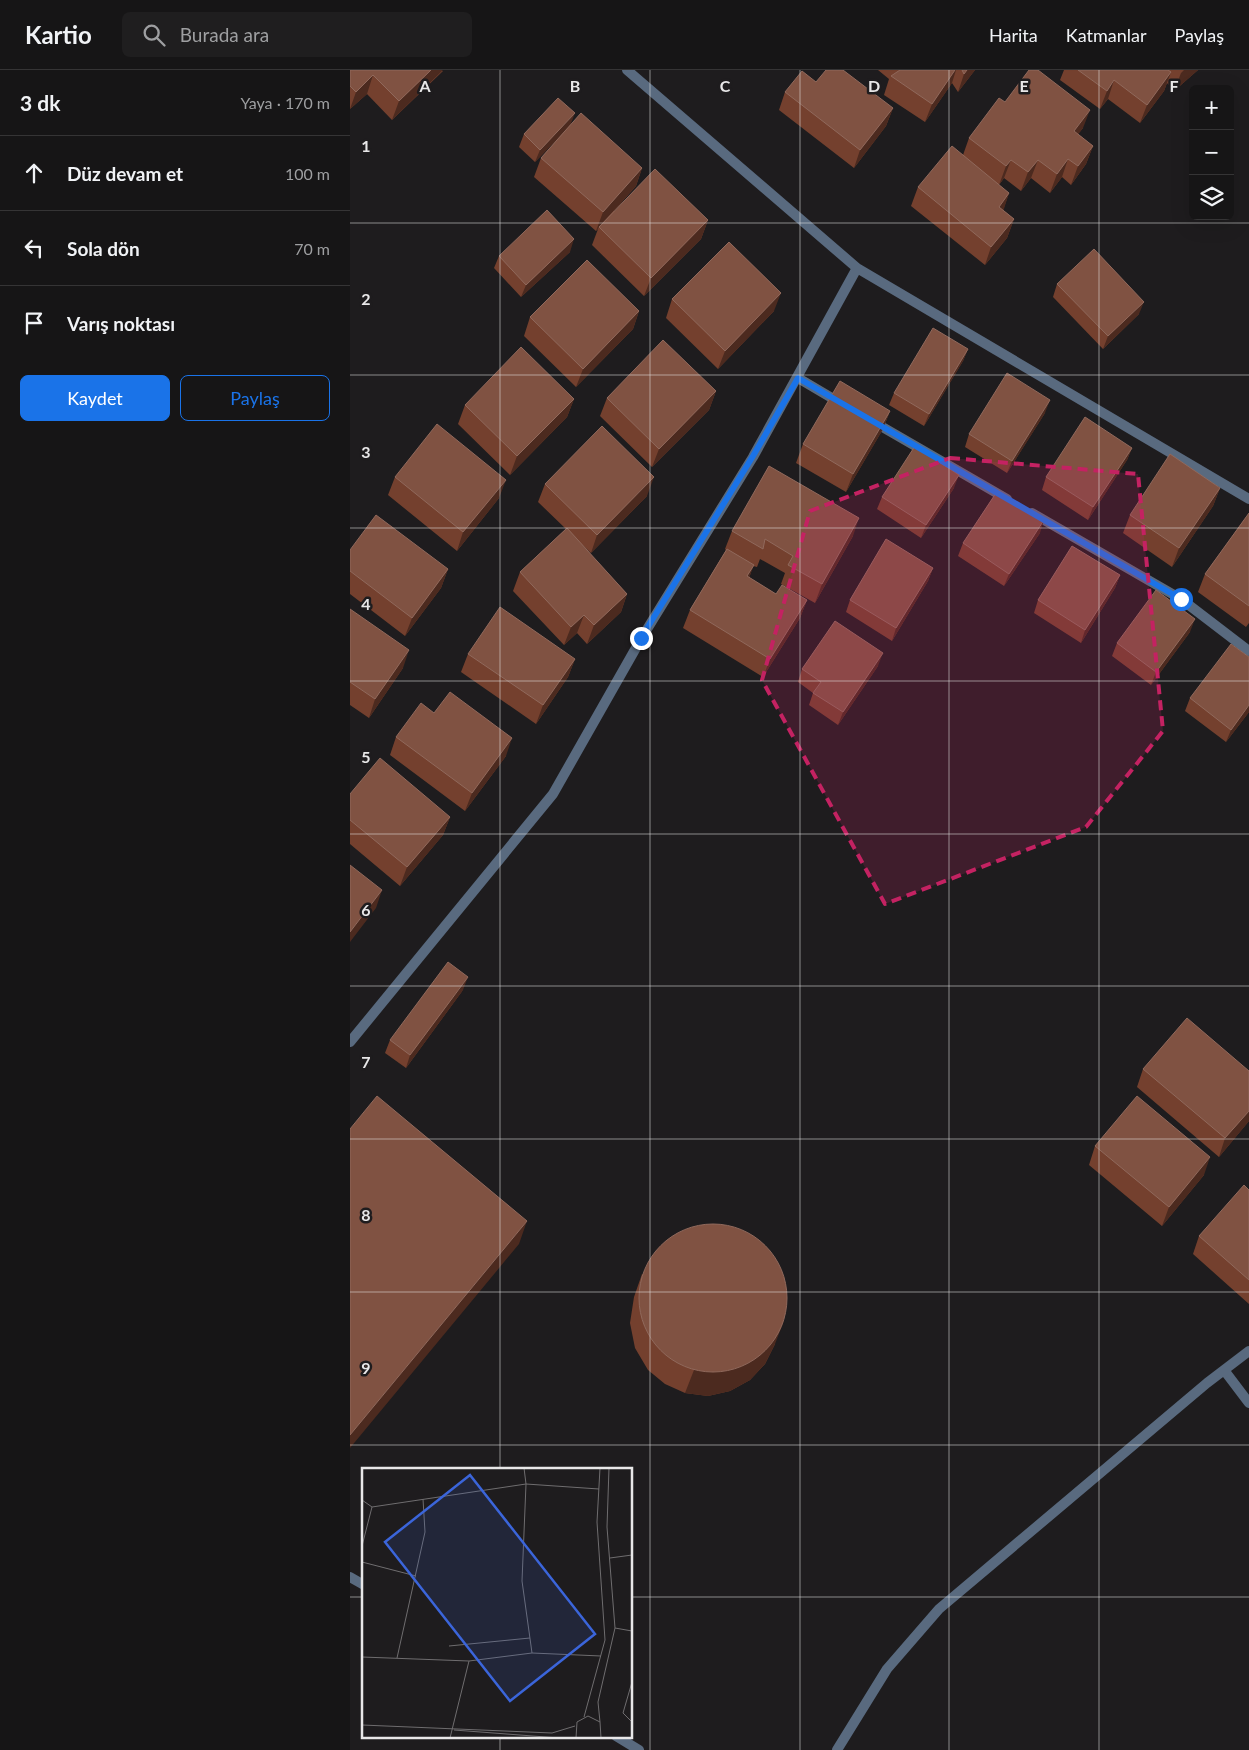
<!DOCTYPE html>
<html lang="tr">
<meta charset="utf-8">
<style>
:root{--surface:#161516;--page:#1f1e1f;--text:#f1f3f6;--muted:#9e9fa1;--line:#353435;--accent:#1a73e8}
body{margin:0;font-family:Lato,sans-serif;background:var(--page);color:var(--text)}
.controls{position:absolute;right:15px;top:15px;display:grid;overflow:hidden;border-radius:8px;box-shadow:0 5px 20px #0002}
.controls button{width:45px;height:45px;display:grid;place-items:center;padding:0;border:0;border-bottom:1px solid var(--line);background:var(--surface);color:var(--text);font:25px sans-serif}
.stop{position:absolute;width:15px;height:15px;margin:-11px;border:4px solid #1a73e8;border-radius:50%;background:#fff}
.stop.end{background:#1a73e8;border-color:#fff;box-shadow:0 1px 5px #0008}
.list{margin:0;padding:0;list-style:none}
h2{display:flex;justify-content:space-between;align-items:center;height:65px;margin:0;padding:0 20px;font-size:21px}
h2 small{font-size:16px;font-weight:400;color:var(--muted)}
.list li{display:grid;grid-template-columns:32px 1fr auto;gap:15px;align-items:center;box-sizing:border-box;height:75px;padding:0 20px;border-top:1px solid var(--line)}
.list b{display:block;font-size:19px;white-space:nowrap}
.list em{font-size:16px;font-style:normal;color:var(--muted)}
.actions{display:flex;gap:10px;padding:15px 20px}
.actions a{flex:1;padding:11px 0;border:1px solid var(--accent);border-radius:8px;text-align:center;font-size:18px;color:var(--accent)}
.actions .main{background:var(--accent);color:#fff}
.icon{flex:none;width:28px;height:28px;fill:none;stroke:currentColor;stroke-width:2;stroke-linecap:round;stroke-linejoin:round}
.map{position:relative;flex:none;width:899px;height:1680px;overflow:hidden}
header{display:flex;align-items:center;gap:30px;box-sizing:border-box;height:70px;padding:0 25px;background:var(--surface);border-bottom:1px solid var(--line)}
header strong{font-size:24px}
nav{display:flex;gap:28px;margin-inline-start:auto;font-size:18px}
.search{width:350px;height:45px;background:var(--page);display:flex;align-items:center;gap:12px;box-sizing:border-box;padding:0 18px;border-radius:8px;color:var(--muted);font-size:19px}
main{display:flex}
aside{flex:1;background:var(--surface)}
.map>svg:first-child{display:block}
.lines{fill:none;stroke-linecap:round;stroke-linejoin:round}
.lane{stroke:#596a7f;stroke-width:10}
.street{stroke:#596a7f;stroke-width:10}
.wall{fill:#74402e}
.shaded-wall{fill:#4c2a1f}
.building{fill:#805242;stroke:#90695c}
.route{stroke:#1a73e8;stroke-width:6}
.marked{fill:#c42262;fill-opacity:0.2;stroke:#c42262;stroke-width:4;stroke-dasharray:10 6;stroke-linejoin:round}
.grid{fill:none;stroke:#e8e7e8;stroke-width:1;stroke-opacity:0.55}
.inset-road{fill:none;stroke:#6f6d6f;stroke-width:1}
.view{fill:#3b65da;fill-opacity:0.15;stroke:#3b65da;stroke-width:2.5}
.inset-edge{fill:none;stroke:#e8e7e8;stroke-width:2.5}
.grid-label{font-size:16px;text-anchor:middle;font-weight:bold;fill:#e8e7e8;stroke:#1e1c1e;stroke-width:5;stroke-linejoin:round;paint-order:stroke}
</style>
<header>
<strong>Kartio</strong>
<div class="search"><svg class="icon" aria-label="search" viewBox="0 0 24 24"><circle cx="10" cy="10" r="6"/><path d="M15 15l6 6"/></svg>Burada ara</div>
<nav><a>Harita</a><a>Katmanlar</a><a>Paylaş</a></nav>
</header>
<main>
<aside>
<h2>3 dk<small>Yaya · 170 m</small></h2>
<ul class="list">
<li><svg class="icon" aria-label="ahead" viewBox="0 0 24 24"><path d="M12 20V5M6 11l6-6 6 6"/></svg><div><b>Düz devam et</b></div><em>100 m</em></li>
<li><svg class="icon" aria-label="left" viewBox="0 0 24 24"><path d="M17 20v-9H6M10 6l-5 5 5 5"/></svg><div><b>Sola dön</b></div><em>70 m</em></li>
<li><svg class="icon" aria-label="arrive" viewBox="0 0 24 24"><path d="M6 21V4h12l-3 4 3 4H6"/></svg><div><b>Varış noktası</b></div></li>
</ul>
<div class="actions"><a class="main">Kaydet</a><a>Paylaş</a></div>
</aside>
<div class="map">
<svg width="899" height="1680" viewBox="0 0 899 1680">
<rect width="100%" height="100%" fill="#1e1c1e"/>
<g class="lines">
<path class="lane" d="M448 308 492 334
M522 351 657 429
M682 443 831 529 899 581"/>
<path class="street" d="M507 198 899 429
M0 972 203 724 291 569 403 387 507 198 277 0
M874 1300 899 1333
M0 1507 14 1515
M266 1666 289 1680
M487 1680 537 1599 589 1539 857 1313 899 1281"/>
</g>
<path class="wall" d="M0 0 93 1 42 50 17 24 0 39Z
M528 0H625L608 22 602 13 575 52 534 25 539 9Z
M714 0H848L824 21 817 13 814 21 790 53 758 29 750 39 710 10Z
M466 12 543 38 536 56 504 98 429 40 435 22Z
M655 32 733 58 728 64 743 76 736 94 721 115 712 107 700 123 681 108 671 121 654 108 649 115 641 109 659 123 653 140 664 149 657 168 635 195 561 136 568 117 613 85 619 68Z
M220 55 292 98 286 116 264 141 358 150 351 169 294 226 242 175 248 159 246 161 184 107 191 88 214 62 185 92 169 77 174 64Z
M220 182 171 227 144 198 149 186Z
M707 214 789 244 753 279 703 227Z
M322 229 424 241 368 299 316 248Z
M289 241 283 259 226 317 174 266 180 247Z
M618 279 613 291 574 356 539 335 544 323Z
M366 321 359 340 302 397 250 346 257 328Z
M224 329 217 347 160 405 108 354 115 335Z
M540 341 533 359 496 422 446 393 453 374Z
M695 343 657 403 615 377 619 364Z
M782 378 777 390 738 450 692 420 696 407Z
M45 407 149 428 107 481 38 425Z
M195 414 297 426 241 483 230 473 277 524 271 542 237 574 227 563 214 575 163 521 170 502 216 459 188 432Z
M604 418 571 468 527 439 532 427Z
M870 418 863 436 822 497 773 463 780 445Z
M899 443V553L896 557 848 522 855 504Z
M382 461 503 466 465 533 431 514 435 503 410 489 407 497 403 496 399 508 426 524 457 530 450 548 413 607 333 558 340 540 376 480 375 479Z
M690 463 654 516 608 486 613 473Z
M0 480 98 499 91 518 55 566 0 524Z
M583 498 578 511 542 571 496 542 500 530Z
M770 505 765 518 731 573 684 543 688 530Z
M0 539 53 598 19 648 0 635Z
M840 562 801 615 762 586 767 573Z
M118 584 225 589 218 607 186 654 111 602Z
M528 596 488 655 459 635 463 623 448 612 452 599Z
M840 628 899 642 876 672 835 641Z
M84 643 156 686 115 741 40 685 46 667Z
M0 724 100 747 93 765 50 816 0 774Z
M113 920 56 998 35 983 40 970Z
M793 999 899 1001V1051L869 1087 787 1017Z
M745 1076 854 1105 812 1156 739 1095Z
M899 1120V1234L843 1184 849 1166Z
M292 1204 425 1274 415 1294 400 1310 380 1321 358 1326 335 1323 315 1314 298 1300 285 1278 280 1253 284 1227Z"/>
<path class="shaded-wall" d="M81 0H93L42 50 49 31Z
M605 0H606L602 13 575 52 582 34Z
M617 0H625L608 22 614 4Z
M834 0H848L824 21 831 3Z
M821 2 814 21 790 53 797 35Z
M23 5 17 24 0 39 6 22Z
M764 10 758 29 750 39 757 21Z
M543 38 536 56 504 98 510 80Z
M740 40 733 58 717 79 724 61Z
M225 43 220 56 185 92 190 80Z
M743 76 736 94 721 115 728 96Z
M718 89 712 107 700 123 707 104Z
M661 90 654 108 649 115 656 96Z
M688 90 681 108 671 121 678 102Z
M292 98 286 116 249 157 246 161 253 142Z
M659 123 653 142 649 137Z
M664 149 657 168 635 195 641 177Z
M358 150 351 169 294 226 301 208Z
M224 169 220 182 171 227 176 215Z
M431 223 424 241 368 299 375 281Z
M794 232 789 244 753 279 758 266Z
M289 241 283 259 226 317 233 299Z
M618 279 613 291 574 356 579 344Z
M366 321 359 340 302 397 309 379Z
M224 329 217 347 160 405 167 386Z
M700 330 695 343 657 403 662 391Z
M540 341 533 359 496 422 503 404Z
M782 378 777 390 738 450 743 437Z
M609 405 604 418 571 468 576 455Z
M304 407 297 426 241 483 247 465Z
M156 410 149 428 107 481 113 462Z
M870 418 863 436 822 497 829 478Z
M509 448 503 466 465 533 472 514Z
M694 450 690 463 654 516 659 504Z
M404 495 397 513V506Z
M583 498 578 511 542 571 546 558Z
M98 499 91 518 55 566 62 548Z
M770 505 765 518 731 573 735 560Z
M277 524 271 542 237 574 244 555Z
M457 530 450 548 413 607 420 589Z
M234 545 227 563 214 575 221 557Z
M845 549 840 562 801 615 806 602Z
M59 580 53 598 19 648 25 629Z
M533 583 528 596 488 655 493 642Z
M225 589 218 607 186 654 193 635Z
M899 635V642L876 672 881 660Z
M162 668 156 686 115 741 122 723Z
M100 747 93 765 50 816 57 797Z
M32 820 26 838 0 872V862Z
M118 907 113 920 56 998 60 985Z
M899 1041V1051L869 1087 875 1068Z
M860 1087 854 1105 812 1156 819 1137Z
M177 1151 169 1174 0 1378V1365Z
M434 1251 425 1274 415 1294 400 1310 380 1321 358 1326 335 1323 344 1300Z"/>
<path class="building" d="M0 0H81L49 31 23 5 6 22 0 16Z
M476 0H493L543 38 510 80 435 22 452 1 466 12Z
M550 0H605L582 34 541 6Z
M612 0H617L614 4Z
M679 0H688L740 40 724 61 743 76 728 96 718 89 707 104 688 90 678 102 661 90 656 96 619 68 649 28 655 32Z
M728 0H818L821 2 797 35 764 10 757 21Z
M208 28 225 43 190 80 174 64Z
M231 43 292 98 253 142 191 88Z
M602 76 659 123 649 137 664 149 641 177 568 117Z
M305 99 358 150 301 208 249 157Z
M197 140 224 169 176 215 149 186Z
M379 172 431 223 375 281 322 229Z
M744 179 794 232 758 266 707 214Z
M237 190 289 241 233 299 180 247Z
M583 258 618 279 579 344 544 323Z
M313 270 366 321 309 379 257 328Z
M171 277 224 329 167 386 115 335Z
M657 303 700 330 662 391 619 364Z
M490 311 540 341 503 404 453 374Z
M735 347 782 378 743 437 696 407Z
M87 354 156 410 113 462 45 407Z
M252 356 304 407 247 465 195 414Z
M565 376 609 405 576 455 532 427Z
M820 384 870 418 829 478 780 445Z
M419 396 509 448 472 514 438 495 443 486 415 469 413 479 382 461Z
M648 420 694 450 659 504 613 473Z
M899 443V536L855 504Z
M26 445 98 499 62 548 0 501V480Z
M217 458 277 524 244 555 234 545 221 557 170 502Z
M536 469 583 498 546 558 500 530Z
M722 476 770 505 735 560 688 530Z
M377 479 404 495 397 506 426 524 432 515 457 530 420 589 340 540Z
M806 520 845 549 806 602 767 573Z
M150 537 225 589 193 635 118 584Z
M0 539 59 580 25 629 0 612Z
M485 551 533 583 493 642 463 623 471 612 452 599Z
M881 574 899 587V635L881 660 840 628Z
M100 622 162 668 122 723 46 667 71 633 84 643Z
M30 688 100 747 57 797 0 750V724Z
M0 795 32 820 0 862Z
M98 892 118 907 60 985 40 970Z
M837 948 899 1001V1041L875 1068 793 999Z
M27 1026 177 1151 0 1365V1059Z
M787 1026 860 1087 819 1137 745 1076Z
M894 1115 899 1120V1210L849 1166Z
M289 1228a74 74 0 1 1 148 0a74 74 0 1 1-148 0Z"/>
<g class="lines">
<path class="route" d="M291 568 403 386 448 308 831 529"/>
</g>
<path class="marked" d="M600 388 788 404 813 661 736 757 535 834 412 610 460 441Z"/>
<path class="grid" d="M150 0V1399M300 0V1680M450 0V1680M599 0V1680M749 0V1680M0 153H899M0 305H899M0 458H899M0 611H899M0 764H899M0 916H899M0 1069H899M0 1222H899M0 1375H899M0 1527H14M281 1527H899M150 1666V1680"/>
<g transform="translate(12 1398)">
<rect width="270" height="270" fill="#1e1c1e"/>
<path class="inset-road" d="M162 0 164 16 237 21M0 32 10 39 164 16 160 113 170 185 239 188M0 78 10 39M248 90 270 87M0 94 54 108M253 160 270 163M87 178 168 170M0 189 107 193 170 185M35 190 63 64 61 31M270 214 261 245 270 254M222 249 243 172 235 54 238 0M238 254 236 234 253 160 245 59 247 0M0 257 190 265 213 258M92 262 197 270M88 270 107 193M214 270 215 254 226 248 238 254 239 270"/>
<path class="view" d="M108 7 233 166 148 233 23 74Z"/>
<rect width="270" height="270" class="inset-edge"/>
</g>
<g class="grid-label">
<text x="75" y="22">A</text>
<text x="225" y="22">B</text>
<text x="375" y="22">C</text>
<text x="524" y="22">D</text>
<text x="674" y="22">E</text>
<text x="824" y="22">F</text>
<text x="16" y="82">1</text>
<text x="16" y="235">2</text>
<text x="16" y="388">3</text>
<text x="16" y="540">4</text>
<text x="16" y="693">5</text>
<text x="16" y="846">6</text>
<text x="16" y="998">7</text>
<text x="16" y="1151">8</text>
<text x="16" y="1304">9</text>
</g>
</svg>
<div class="controls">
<button>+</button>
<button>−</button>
<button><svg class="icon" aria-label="layers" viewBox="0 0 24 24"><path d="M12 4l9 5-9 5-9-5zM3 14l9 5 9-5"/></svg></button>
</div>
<div class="stop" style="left:831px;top:529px"></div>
<div class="stop end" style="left:291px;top:568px"></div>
</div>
</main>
